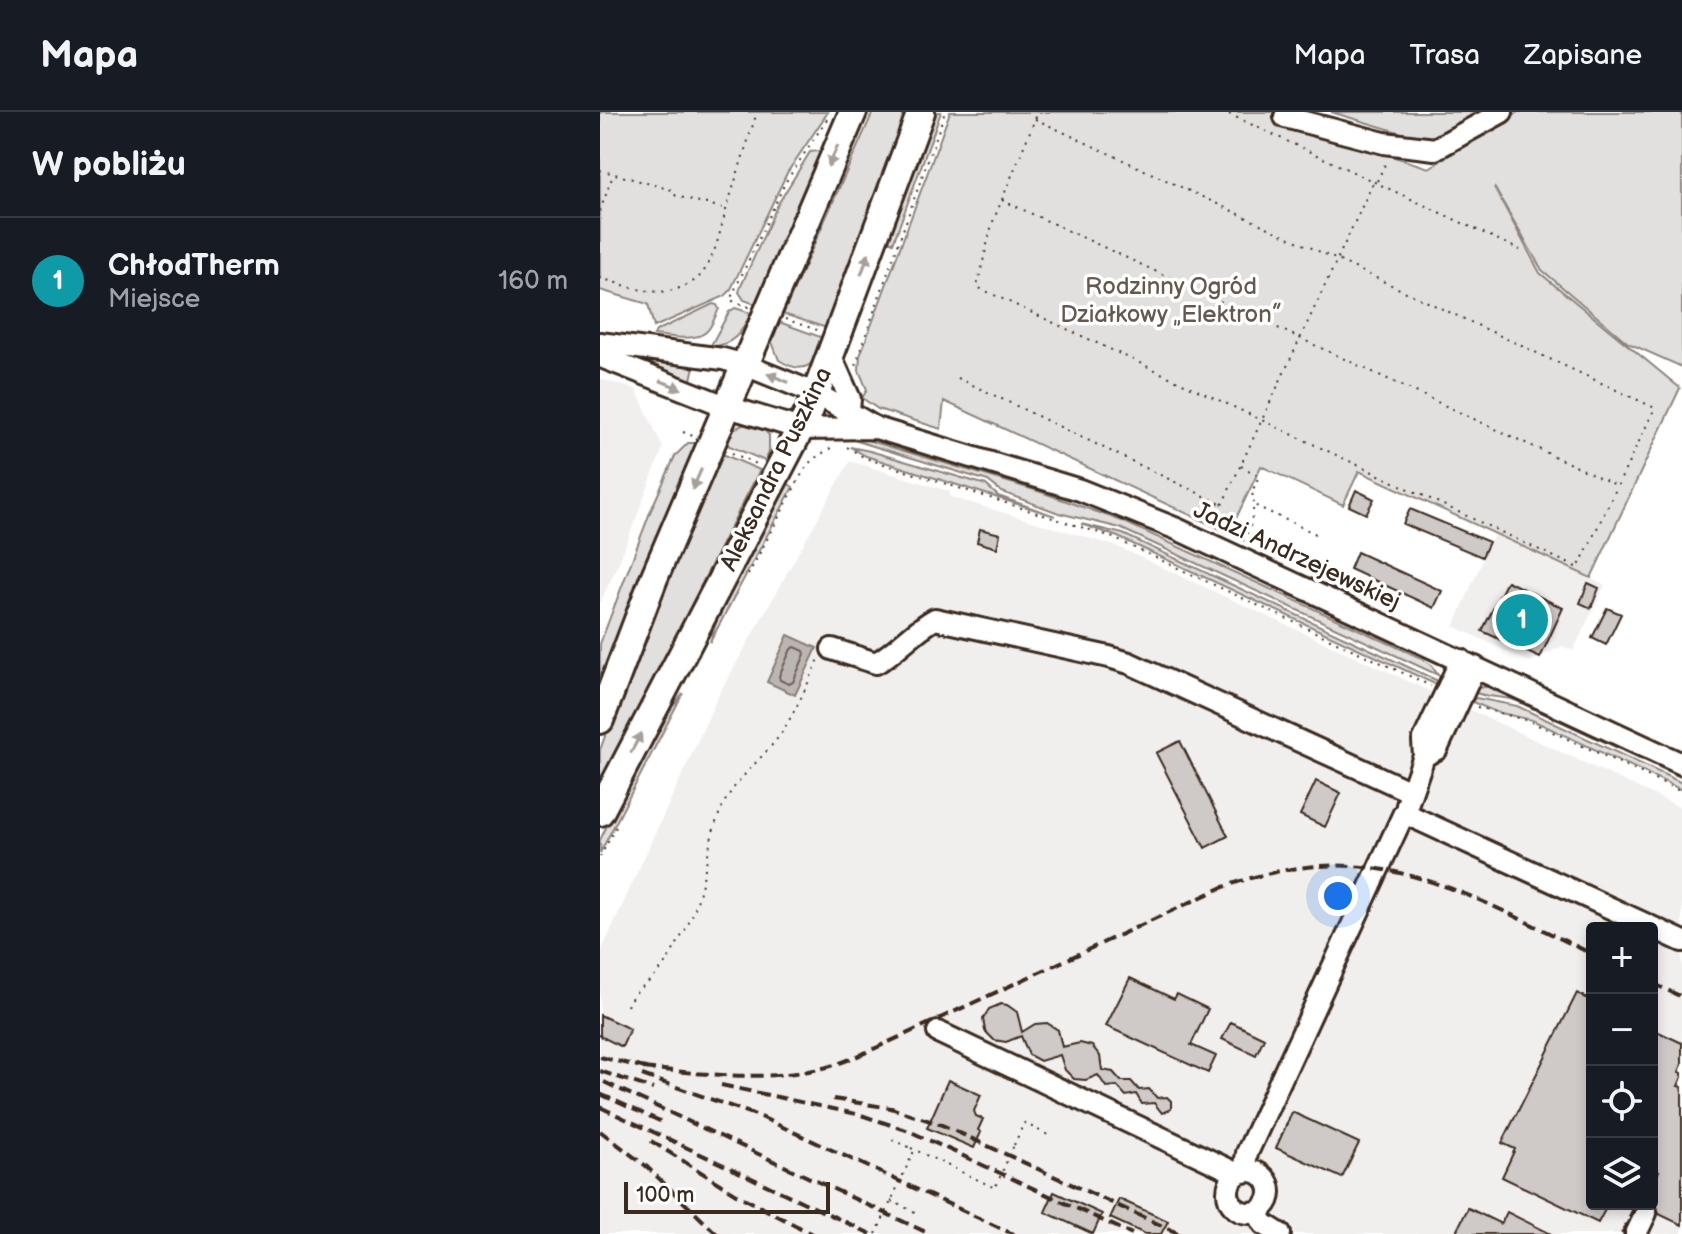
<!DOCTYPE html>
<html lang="pl">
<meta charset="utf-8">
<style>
:root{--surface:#171b24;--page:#242831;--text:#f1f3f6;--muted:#9ea1a6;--line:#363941;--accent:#9f9995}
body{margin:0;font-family:"Balsamiq Sans",sans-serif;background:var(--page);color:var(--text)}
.controls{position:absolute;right:24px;bottom:24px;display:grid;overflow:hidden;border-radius:8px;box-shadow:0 4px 12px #0003}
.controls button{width:72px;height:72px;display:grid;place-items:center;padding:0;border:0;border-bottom:2px solid var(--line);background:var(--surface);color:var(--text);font:40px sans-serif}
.scale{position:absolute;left:24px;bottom:20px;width:206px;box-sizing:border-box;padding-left:8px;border:4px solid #3b2a1e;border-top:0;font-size:22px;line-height:28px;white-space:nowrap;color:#3b2a1e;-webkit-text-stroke:6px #fff;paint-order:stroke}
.you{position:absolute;left:738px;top:784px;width:28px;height:28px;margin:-20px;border:6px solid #fff;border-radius:50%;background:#1a73e8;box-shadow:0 0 0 12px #1a73e833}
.badge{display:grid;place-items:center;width:52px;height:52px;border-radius:50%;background:var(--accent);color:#fff;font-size:26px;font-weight:700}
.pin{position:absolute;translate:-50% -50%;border:4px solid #fff;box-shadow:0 2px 8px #0006}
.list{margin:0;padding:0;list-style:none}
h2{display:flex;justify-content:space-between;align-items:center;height:104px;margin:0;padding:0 32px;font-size:34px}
h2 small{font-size:26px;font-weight:400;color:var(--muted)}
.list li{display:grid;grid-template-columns:52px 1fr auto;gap:24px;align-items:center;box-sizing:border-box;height:128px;padding:0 32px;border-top:2px solid var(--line)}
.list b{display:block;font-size:30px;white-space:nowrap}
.list p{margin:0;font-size:26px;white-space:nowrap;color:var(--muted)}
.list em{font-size:26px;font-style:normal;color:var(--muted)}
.icon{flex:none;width:44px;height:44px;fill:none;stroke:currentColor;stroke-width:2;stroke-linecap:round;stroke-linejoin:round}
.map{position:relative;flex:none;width:1082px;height:1122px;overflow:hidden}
header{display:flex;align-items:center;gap:48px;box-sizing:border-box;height:112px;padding:0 40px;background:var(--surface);border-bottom:2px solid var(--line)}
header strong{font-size:38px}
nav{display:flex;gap:44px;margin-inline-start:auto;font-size:28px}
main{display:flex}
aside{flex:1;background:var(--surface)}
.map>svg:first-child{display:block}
.built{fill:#f1efee;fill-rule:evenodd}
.green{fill:#e2e0de;stroke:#8e857e;stroke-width:2}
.water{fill:#bcb6b3;stroke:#887e77;stroke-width:2}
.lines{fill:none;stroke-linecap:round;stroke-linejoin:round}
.shore{stroke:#6f625a;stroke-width:2}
.building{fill:#cfcac7;stroke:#3b2a1e;stroke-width:2}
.minor-casing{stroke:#3b2a1e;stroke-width:26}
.major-casing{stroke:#3b2a1e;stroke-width:32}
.path{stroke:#3b2a1e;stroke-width:2;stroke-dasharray:2 6;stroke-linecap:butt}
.minor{stroke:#fff;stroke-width:20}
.major{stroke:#fff;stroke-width:26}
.rail{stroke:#3b2a1e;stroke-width:4;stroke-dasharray:12 6;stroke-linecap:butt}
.path-bridge{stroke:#3b2a1e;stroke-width:2;stroke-dasharray:2 6;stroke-linecap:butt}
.oneway{fill:#a79f9a}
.labels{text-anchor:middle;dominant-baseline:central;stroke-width:7;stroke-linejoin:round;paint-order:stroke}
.park-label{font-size:24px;fill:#65584e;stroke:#fff}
.street-label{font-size:24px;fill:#3b2a1e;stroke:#fff}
</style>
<header>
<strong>Mapa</strong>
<nav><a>Mapa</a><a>Trasa</a><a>Zapisane</a></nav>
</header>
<main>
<aside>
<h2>W pobliżu<small></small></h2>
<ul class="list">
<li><span class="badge" style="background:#0f9aa8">1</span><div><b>ChłodTherm</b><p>Miejsce</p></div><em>160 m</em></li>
</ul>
</aside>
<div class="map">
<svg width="1082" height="1122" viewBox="0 0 1082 1122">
<rect width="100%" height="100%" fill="#fff"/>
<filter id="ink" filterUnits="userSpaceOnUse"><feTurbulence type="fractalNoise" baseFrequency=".0125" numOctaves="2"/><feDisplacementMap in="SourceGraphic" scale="16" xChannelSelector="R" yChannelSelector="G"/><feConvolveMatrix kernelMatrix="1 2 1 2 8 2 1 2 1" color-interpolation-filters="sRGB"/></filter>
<g filter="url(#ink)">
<path class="built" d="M0 267 36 277 63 336 20 448 0 491Z
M250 349 349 379 351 385 516 434 1082 696V1122H0V842L119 582ZM992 816H1052V1092H992Z
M894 422 1005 473 973 539 963 534 929 550 854 514Z"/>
<path class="green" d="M0 0H228L187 61 130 179 125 184 54 215 48 192 0 178Z
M273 0H308L230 217 183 202Z
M334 0H341L293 131 287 128Z
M350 0H678L674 7 829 56 918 0H1082V255L1028 231 942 158 894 75 940 161 1080 276 991 466 759 359 743 393 661 354 629 421 344 289 341 317 278 297 262 286 267 278 259 258 260 244Z
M731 0H890L844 28 822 27Z
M218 39 222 41 155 192 144 188 139 180 141 174 178 92 210 40Z
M113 192 117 193 119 197C115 204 112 215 106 220 95 230 67 224 54 223L56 219Z
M135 196 151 201C142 221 133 233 110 235L129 200Z
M179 210 226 227C216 250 207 266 179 248L172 230Z
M10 238 95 250 90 272Z
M150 310 158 312 169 323V340L165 349 125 332 133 317Z
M254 324 441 380 522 409 821 546 831 553 838 563 520 416 459 401 402 380 388 369 247 326Z
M88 331H97L91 351 42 461 0 571V532L51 398 75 344Z
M250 335 270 339 386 373 398 384 455 404 266 344Z
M120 341 160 358C105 462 55 569 0 674V638L41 526Z
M187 371 193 375 110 530 121 494Z
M481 412 523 422 836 568 837 573 518 425Z
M891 574 1082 661V666L917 589C902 584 887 586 873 580L878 576Z
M83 581 0 741V728L21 685 60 611Z
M876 586 917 594 1082 671V678L932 608 896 600 870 589Z"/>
<path class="water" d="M188 523 217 536 195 583 167 570Z"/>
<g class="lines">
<path class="shore" d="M195 535 204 539 205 542 193 570 189 572 180 568 179 564 191 537Z"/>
</g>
<path class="building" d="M756 378 774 387 766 402 749 394Z
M810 397 889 430 882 445 803 412Z
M380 417 400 422 397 436 377 430Z
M757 440 842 479 834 496 750 457Z
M907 469 963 496 940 546 882 519Z
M988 471 999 476 991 496 980 491Z
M1007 496 1021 502 1006 533 992 526Z
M580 629 628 724 605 736 556 641Z
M716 669 741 681 725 715 700 703Z
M530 866 574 887 577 882 608 897 591 933 616 944 608 961 506 914Z
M977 881 992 889V1092H1008L998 1111 902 1065 915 1037 902 1031Z
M401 892 407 893 417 900 422 920 435 912 447 911 458 918 462 935 480 931 492 934 500 944 502 958 513 960 521 969H531L539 978 549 977 557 986 567 985 571 989V997L562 1001 554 991 542 992 536 982 526 984 517 974 506 975 498 963 486 968 474 967 465 958 460 943 440 949 429 943 421 924 406 930 394 928 385 919 383 907 389 897Z
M0 903 30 917 22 935 0 924Z
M631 910 664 926 656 943 622 927Z
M1052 917 1082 931V952L1079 960 1082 961V965L1078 974 1082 975V1113L1059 1102 1057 1094 1052 1090V1073L1059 1059 1052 1055Z
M348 968 381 983 374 999 376 1004 383 1007 378 1018 381 1020 374 1036 327 1016Z
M692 1000 759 1031 742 1066 676 1036Z
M454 1080 502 1102 493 1122 445 1100Z
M519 1087 568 1109 561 1122H545L510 1106Z
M868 1096 901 1112 907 1100 951 1122H855Z"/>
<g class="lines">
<defs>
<path id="minor" d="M685 5 784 31 835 37 902 0
M0 231 123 247 145 253 217 282 276 316 480 378 577 417 1082 652
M0 242 6 247 128 295 201 317 276 316
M231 244 250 287 249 298
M232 537 276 551C297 539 313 519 335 507L509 545 529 551 811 680
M824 644 837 637 875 555
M807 693 824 644 823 629 861 548
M338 920 638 1062
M628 1080a21 21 0 1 1 42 0a21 21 0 1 1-42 0Z
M644 1060 647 1041 804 701 1082 829
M657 1100 664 1112 680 1122
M1036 1122 1046 1101"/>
<path id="major" d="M0 608 54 466 253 0
M0 700 209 300 321 0"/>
</defs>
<use href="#minor" class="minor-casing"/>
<use href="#major" class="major-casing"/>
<path class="path" d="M629 2 920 138
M435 7 1055 296 978 456 377 175 392 112 438 0
M0 58 72 78 76 84 126 97
M777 69 786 50
M402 88 1016 373
M0 99 13 63
M0 166C22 172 49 184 73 178 82 176 93 171 100 164 116 146 120 117 127 95 137 63 147 32 157 0
M149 195 130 188 185 71 229 4
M185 207 217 218
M255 253 345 0
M358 266 621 392
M83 320 93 324
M247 335 265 346 509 424 831 574
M132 341 159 353
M641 354 659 364 652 380 654 391
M614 415 622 393 774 69
M643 429 650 415 654 393 718 423
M148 463 204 358 212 348 234 334
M877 595 929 609 1082 680
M0 745 17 713
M27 894C33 879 44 875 55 864 68 851 76 833 85 818 106 782 104 738 120 700 132 669 161 649 180 623 196 599 207 573 219 547
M292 1028 311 1036
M414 1033 424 1011 450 1024
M291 1089 315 1100"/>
<use href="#minor" class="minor"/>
<use href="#major" class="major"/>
<path class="rail" d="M1052 871 1082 885
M0 945 54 958
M43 956C107 962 168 971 231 954 247 949 262 942 278 935L621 776C770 720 861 779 992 842
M0 959 53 977
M42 963 161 1005 413 1122
M4 970 330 1122
M121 973 261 1003 309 1019 532 1122
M0 982 62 1010
M233 987 291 996 342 1013 580 1122
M0 995 271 1122
M0 1019 46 1054 117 1122
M51 1029 136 1082 212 1122
M1052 1060 1054 1056
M1022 1122 1036 1092"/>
<path class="path-bridge" d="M311 1036 395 1076 414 1033
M276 1122 314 1039"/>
</g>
<defs><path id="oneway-solid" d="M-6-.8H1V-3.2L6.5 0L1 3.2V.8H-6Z" transform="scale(2)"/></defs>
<g class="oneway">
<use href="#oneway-solid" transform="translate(233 44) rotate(114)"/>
<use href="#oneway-solid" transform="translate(265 152) rotate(-70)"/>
<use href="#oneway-solid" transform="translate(178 266) rotate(-158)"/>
<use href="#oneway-solid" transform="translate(71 273) rotate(22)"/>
<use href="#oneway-solid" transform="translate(97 367) rotate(114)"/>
<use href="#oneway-solid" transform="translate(36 631) rotate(-62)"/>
</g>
</g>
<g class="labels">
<g class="park-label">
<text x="571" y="174">Rodzinny Ogród<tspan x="571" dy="28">Działkowy „Elektron”</tspan></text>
</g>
<g class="street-label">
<text transform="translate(176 357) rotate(-64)">Aleksandra Puszkina</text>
<text transform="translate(697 444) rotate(25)">Jadzi Andrzejewskiej</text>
</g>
</g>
</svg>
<div class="controls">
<button>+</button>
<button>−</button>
<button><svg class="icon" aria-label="locate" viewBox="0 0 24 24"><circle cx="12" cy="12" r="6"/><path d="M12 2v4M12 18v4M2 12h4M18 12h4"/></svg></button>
<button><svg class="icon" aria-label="layers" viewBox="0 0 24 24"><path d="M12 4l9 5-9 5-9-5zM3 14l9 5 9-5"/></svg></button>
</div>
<div class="scale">100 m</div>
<div class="you"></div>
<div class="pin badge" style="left:922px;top:508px;background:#0f9aa8">1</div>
</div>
</main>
